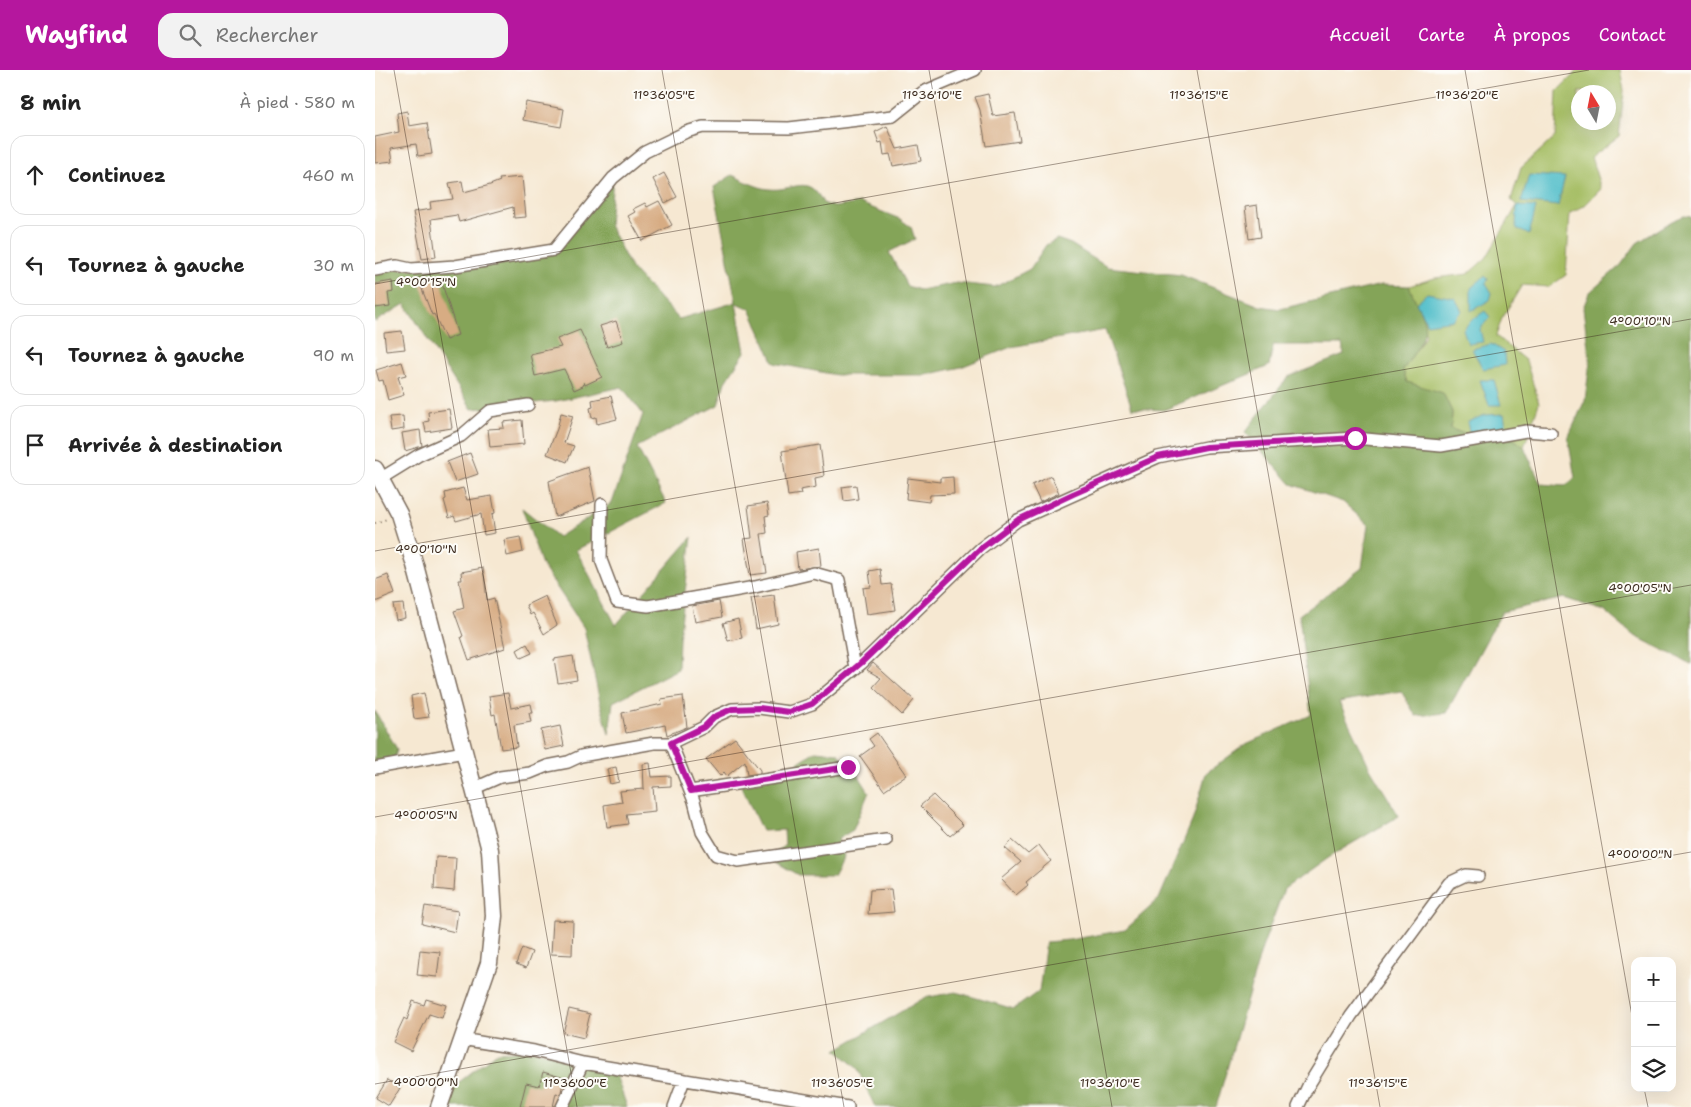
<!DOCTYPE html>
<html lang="fr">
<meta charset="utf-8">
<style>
:root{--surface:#fff;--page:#f2f2f2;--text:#222;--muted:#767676;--line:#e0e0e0;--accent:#b5179e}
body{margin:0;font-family:"Shantell Sans",sans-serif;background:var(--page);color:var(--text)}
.controls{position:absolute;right:15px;bottom:15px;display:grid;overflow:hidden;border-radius:10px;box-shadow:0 5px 20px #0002}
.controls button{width:45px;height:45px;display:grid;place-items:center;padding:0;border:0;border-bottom:1px solid var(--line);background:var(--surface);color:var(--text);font:25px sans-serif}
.compass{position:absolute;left:1196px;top:15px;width:45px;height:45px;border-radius:50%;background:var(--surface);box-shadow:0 5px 20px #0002;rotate:350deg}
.stop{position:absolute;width:15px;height:15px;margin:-11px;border:4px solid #b5179e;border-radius:50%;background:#fff}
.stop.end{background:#b5179e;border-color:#fff;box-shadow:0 1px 5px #0008}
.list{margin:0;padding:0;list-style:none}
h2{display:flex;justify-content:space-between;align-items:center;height:65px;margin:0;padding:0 20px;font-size:21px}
h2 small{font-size:16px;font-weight:400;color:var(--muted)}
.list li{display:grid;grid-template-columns:32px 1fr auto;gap:15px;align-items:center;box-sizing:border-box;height:80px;margin:0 10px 10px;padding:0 10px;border:1px solid var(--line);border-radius:15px}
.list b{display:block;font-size:19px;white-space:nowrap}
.list em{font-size:16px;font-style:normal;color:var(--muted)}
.icon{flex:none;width:28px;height:28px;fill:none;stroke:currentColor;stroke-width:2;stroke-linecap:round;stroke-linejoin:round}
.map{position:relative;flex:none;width:1316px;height:1037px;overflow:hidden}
header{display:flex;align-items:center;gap:30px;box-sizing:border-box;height:70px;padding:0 25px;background:var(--accent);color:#fff}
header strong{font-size:24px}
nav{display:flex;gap:28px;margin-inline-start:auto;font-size:18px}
.search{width:350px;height:45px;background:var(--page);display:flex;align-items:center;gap:12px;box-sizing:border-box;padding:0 18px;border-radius:15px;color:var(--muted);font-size:19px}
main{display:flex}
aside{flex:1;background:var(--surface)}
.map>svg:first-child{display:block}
.green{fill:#a5bd63;stroke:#707440;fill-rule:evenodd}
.forest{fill:#84a459;stroke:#60673c}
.water{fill:#50bdc9;stroke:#467474}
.building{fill:#d7ac83}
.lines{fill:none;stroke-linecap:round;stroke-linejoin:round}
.street-casing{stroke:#7c6c5d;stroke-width:14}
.secondary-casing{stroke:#7c6c5d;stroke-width:19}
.path{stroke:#7c6c5d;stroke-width:2;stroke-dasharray:1 4;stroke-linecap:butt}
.street{stroke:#fff;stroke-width:11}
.secondary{stroke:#fff;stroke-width:16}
.route{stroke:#b5179e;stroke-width:6}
.ticks{fill:none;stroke:#3b2a1e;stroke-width:1;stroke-opacity:0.45}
.ticks-label{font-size:12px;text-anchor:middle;fill:#3b2a1e;stroke:#fdfcf7;stroke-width:4;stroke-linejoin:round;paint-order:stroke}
</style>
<header>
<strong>Wayfind</strong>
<div class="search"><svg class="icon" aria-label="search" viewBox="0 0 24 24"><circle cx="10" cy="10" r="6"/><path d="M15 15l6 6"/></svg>Rechercher</div>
<nav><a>Accueil</a><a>Carte</a><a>À propos</a><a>Contact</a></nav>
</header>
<main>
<aside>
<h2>8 min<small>À pied · 580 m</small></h2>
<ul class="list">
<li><svg class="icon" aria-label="ahead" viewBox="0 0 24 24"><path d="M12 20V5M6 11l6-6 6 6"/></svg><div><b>Continuez</b></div><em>460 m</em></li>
<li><svg class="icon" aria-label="left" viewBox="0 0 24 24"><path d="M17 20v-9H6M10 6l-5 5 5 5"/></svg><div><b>Tournez à gauche</b></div><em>30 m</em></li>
<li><svg class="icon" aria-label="left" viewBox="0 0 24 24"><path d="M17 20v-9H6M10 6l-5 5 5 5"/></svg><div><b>Tournez à gauche</b></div><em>90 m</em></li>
<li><svg class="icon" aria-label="arrive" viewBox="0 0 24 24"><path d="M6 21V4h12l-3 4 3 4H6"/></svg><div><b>Arrivée à destination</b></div></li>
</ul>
</aside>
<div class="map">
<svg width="1316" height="1037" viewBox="0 0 1316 1037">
<rect width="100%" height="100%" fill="#fdfcf7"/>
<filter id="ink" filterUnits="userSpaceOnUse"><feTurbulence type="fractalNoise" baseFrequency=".02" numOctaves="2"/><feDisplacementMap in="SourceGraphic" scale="10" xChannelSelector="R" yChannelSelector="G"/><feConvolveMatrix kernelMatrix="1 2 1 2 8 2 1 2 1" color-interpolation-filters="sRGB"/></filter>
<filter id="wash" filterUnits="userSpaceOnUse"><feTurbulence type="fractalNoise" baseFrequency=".0096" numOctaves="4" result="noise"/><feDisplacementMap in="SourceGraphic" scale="20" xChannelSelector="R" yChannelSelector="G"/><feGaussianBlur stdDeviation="1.12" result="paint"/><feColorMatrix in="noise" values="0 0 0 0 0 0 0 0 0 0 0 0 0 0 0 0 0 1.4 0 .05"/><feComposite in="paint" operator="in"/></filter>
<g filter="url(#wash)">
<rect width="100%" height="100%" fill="#f6e8d2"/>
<path class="green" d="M1203 0H1245L1249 21 1244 66 1216 87 1226 119 1209 136 1195 143 1191 205 1174 217 1147 215 1127 248 1121 266 1151 291 1164 333 1149 377 1139 369 1095 366 1076 359 1077 342 1068 324 1032 312 1028 300 1051 265 1034 216 1060 208 1093 204 1111 188 1142 136 1136 130 1146 98 1180 67 1182 21ZM1204 22H1234V52H1204Z"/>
<path class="forest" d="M357 105C368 110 382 118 394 119 419 122 433 102 448 133L459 137 485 133 525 149 536 157 540 169 514 182 532 216 545 220 582 213 620 217 655 199 671 175 682 169 696 174 732 197 806 205 885 236 905 239 1006 215 1034 216C1055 264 1057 255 1028 300L1032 312 1068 323 1077 342 1076 359 1095 366 1139 369 1149 377 1166 414 1190 416 1200 408 1193 368 1210 330 1215 292 1208 238 1214 223 1246 195 1262 173 1297 151 1309 146 1316 147V594L1258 565 1229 541 1189 528 1127 542 1071 643 1041 646 1026 621 964 632 995 698 1024 746 954 787 909 819 887 878 841 1037H500L482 998 461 980 549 928 581 922 639 939 664 921 671 872 694 870 750 860 784 829 818 749 831 703 871 674 936 645 924 545 987 498 993 455 968 432 916 414 870 362 913 307 969 285 967 275H898L894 296 789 340 757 338 730 260 636 277 586 297 551 305H461L399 293 375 239 361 233 370 282 350 312 343 335 262 377 291 433 201 480 241 555 317 467 304 569 303 599 238 632 234 664 225 632 209 558 167 495 147 438 183 467 237 433 268 344 247 317 181 331 97 339 30 234 0 252V200L37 199 179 180 238 108 234 155 256 198 304 249 361 232 339 117Z
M0 641 22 679 17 699 0 704Z
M440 681 463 683 482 703 494 722 478 760 463 769 469 786 459 805H423L394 788 410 775 409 760 387 761 366 716 405 705Z
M158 980 239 999 252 1037H64L69 1024 122 982Z"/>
<path class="water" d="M1154 105 1190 107 1183 136 1146 132Z
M1142 136 1161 137 1154 165 1141 158Z
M1110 206 1113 209 1111 213 1117 223 1115 230 1096 241V218Z
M1052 223 1080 228 1087 241 1078 250 1052 254 1041 233Z
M1110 241 1115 247 1105 259 1108 272 1093 274 1088 259 1098 249Z
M1116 274 1129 282 1130 295 1108 299 1097 279Z
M1105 310H1119L1126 335H1114Z
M1129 344 1132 362 1112 358 1104 367 1095 366 1092 352 1110 345Z"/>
<g id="blocks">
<path class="building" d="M613 24 618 46 640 43 645 71 611 76 605 40 600 27Z
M151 32 189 39 186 57 148 50Z
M32 41 34 56 52 53 57 84 43 86 41 74 16 78 18 91 0 93V67L24 62 22 43Z
M512 56 522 79 543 75 546 91 518 96 515 84 509 85 507 72 504 73 500 62Z
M289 103 302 127 290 133 278 109Z
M147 107 151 147 139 148 138 137 84 152 82 145 56 149 61 187 47 189 38 142 56 139 55 132 78 129 74 113 87 111 89 122 115 115 125 111 124 109Z
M284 131 297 155 267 171 253 146 260 142 258 139 270 133 272 137Z
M882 135 886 167 874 169 870 137Z
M65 207 83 265 71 270 59 244 57 245 45 214Z
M18 211 19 222 13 223 15 236 0 238V214Z
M241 251 248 272 232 277 225 256Z
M205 260 227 307 210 315 209 312 208 316 199 320 189 299 160 306 155 284 186 277 182 269Z
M27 261 30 279 11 281 9 263Z
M27 292 31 305 23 307 29 325 13 330 8 310 4 311 1 300Z
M236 326 242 349 222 354 221 347 217 348 215 338 218 337 217 330Z
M74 339 77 358 51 362 49 352 54 351 53 342Z
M186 343 198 346 189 373 199 376 192 392 172 384 182 359Z
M28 346 29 359 16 361 14 347Z
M147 350 149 374 115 377 113 359 129 358 128 352Z
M45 360 47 376 30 381 27 363Z
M445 375 449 406 440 408 441 417 425 420 426 424 413 426 407 381Z
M95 383 103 404 80 412 72 392Z
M213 397 220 431 180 447 174 411Z
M676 406 684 423 665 432 657 415Z
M578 407 579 424 555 425 554 432 531 429 533 408 565 412V408Z
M481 415 483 429 469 431 467 417Z
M88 418 92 430 117 426 120 443 117 444 120 463 109 465 106 444 81 451 79 446 74 448 69 430 71 429 70 423Z
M392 433 394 445 390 446 392 463 386 464 392 503 375 505 369 469 377 468 373 436Z
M145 467 148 482 132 486 129 470Z
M444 478 446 496 423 499 421 482Z
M108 498 112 530 119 528 130 578 94 590 86 567 88 566 79 541 89 538 84 510H87L86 502Z
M505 499 507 515 516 514 520 540 492 544 488 518 496 517 494 501Z
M13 505 20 524 0 532V510Z
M399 525 403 554 381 559 376 528Z
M170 526 182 555 169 564 158 543 155 545 151 535Z
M344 531 347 547 320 552 317 536Z
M28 534 30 548 21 550 18 535Z
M363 549 367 568 353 571 348 553Z
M152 574 157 583 146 588 142 580Z
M198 586 202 610 183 613 179 589Z
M498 593 539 630 527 645 498 617 506 608 492 600Z
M49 623 54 647 39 649 36 626Z
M133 623 136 638 156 634 158 643H154L156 652 139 655 142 677 126 679 120 644 117 645 114 626Z
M308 626 312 657 292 665 290 655 251 663 247 643 287 634 286 629Z
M185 656 189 676 170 680 166 660Z
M502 663 531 705 509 720 485 686 499 676 494 669Z
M360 668 385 700V703L372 705 370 691 352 706 349 702 345 706 331 689Z
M275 693 277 707 296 706V716L278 717 280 741 251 744 253 754 232 757 229 735 247 732 245 721 269 719 268 694Z
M241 697 244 712 235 714 232 699Z
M558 725 588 755 575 766 545 736Z
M637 770 653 784 664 775 676 791 651 812 653 815 641 825 626 809 646 792 630 778Z
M61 787 81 788 79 821 59 819Z
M516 819 519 842 493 844 495 820Z
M50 836 83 841 80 862 47 854Z
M178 850 198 851 197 885 176 884Z
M147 878 157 882 151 898 141 894Z
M45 880 65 882 62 907 42 905Z
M51 929 71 935 67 948 54 944 36 981 18 972 29 948 32 950 38 931 49 935Z
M194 939 215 944 209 968 188 963Z
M168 1002 189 1008 186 1022 185 1024 181 1023 178 1037H145L151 1013 164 1016Z
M12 1010 25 1018 14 1036 1 1028Z"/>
</g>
</g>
<g filter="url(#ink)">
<use href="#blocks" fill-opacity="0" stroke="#7c6c5d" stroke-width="1"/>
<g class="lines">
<defs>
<path id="street" d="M0 200 22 196 36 199 80 196 179 180 238 108 270 82 311 62 328 57 414 58 518 46 548 22 600 0
M5 409 44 385 86 366 115 341 153 335
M227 434 226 490 242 532 273 536 380 517 439 503 464 510 480 598
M296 673 319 731 327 762 341 785 363 791 511 770
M0 698 89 682
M100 718 125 707 155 703 172 696 193 692 206 686 279 673H296L329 657 339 647 357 639 384 638 414 642 437 634 487 593 606 478 643 450 783 387 831 377 980 368 1066 376 1151 361 1176 363
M315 721 473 697
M86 969 159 981 208 993 473 1037
M187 1037 208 993
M299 1037 309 1010
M923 1037 933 1016 976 946 1074 813 1091 805 1103 806"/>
<path id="secondary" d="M0 399 24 444 40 495 115 780 119 846 114 893 64 1037"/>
</defs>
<use href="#street" class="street-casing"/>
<use href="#secondary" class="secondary-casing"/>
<path class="path" d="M0 453 12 449"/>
<use href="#street" class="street"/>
<use href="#secondary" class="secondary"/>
</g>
</g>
<g class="lines" filter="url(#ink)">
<path class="route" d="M473 697 316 721 296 673 329 657 339 647 357 639 384 638 414 642 437 634 486 593 606 478 643 450 698 424 783 387 831 377 980 368"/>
</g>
<path class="ticks" d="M19 0 202 1037M287 0 469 1037M554 0 737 1037M822 0 1005 1037M1090 0 1260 963M0 214 1214 0M0 481 1316 249M0 747 1316 515M0 1014 1316 782M1269 1018 1273 1037"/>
<g class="ticks-label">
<text x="289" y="29">11°36'05"E</text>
<text x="557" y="29">11°36'10"E</text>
<text x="1092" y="29">11°36'20"E</text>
<text x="824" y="29">11°36'15"E</text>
<text x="51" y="216">4°00'15"N</text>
<text x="1265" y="255">4°00'10"N</text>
<text x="51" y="483">4°00'10"N</text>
<text x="1265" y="522">4°00'05"N</text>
<text x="51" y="749">4°00'05"N</text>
<text x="1265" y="788">4°00'00"N</text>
<text x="51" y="1016">4°00'00"N</text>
<text x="200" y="1017">11°36'00"E</text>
<text x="467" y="1017">11°36'05"E</text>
<text x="735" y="1017">11°36'10"E</text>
<text x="1003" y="1017">11°36'15"E</text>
</g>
</svg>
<div class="controls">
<button>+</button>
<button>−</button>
<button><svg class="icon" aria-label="layers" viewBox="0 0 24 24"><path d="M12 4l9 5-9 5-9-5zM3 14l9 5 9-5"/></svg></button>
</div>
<svg class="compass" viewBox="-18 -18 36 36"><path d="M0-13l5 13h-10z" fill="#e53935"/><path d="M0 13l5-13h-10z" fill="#767676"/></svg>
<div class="stop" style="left:980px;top:368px"></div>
<div class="stop end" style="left:473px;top:697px"></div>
</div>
</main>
